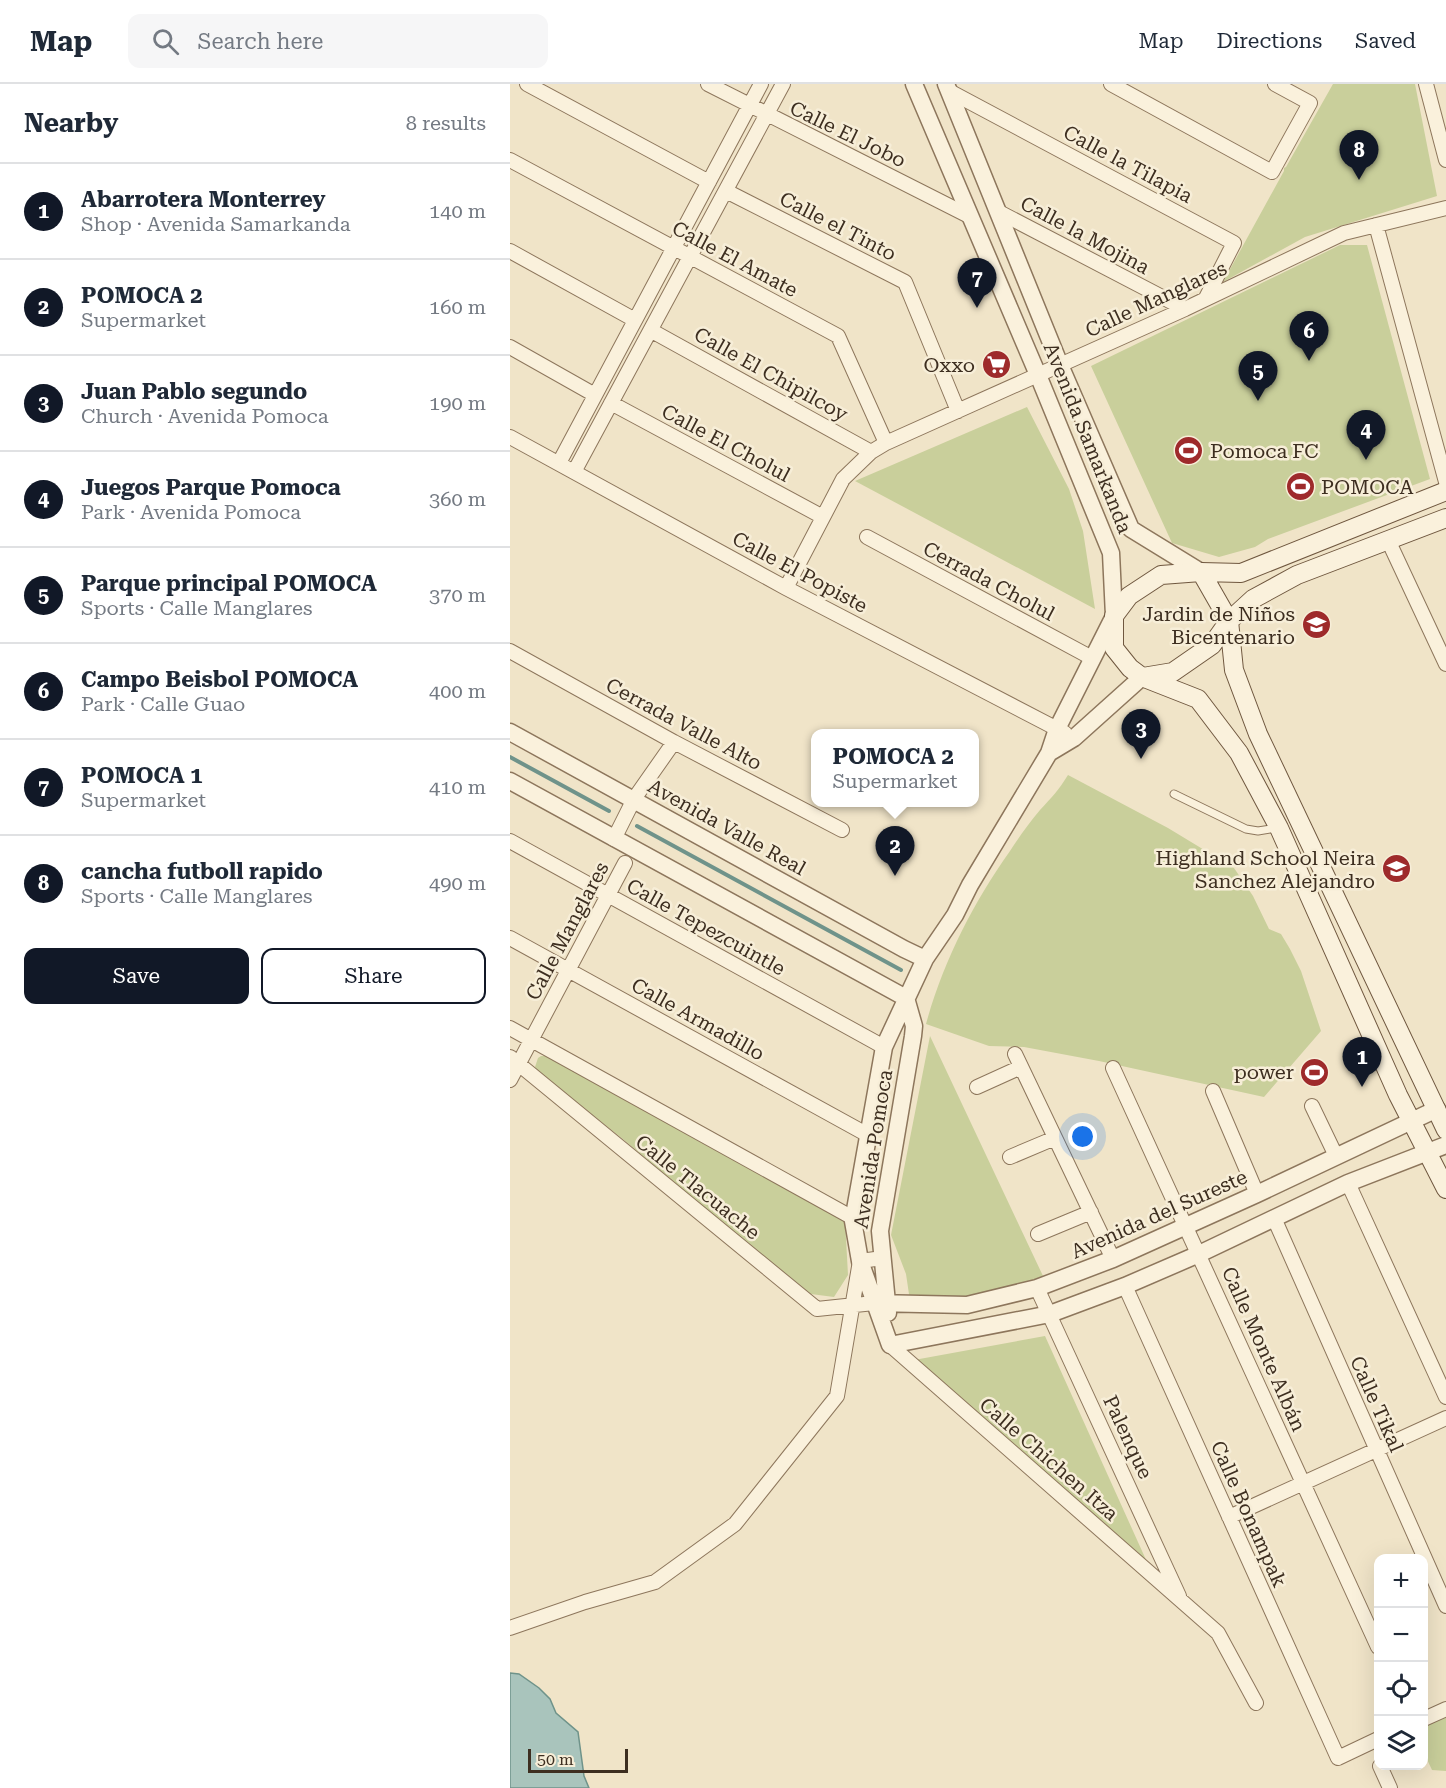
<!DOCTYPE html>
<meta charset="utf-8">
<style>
:root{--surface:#fff;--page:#f6f6f7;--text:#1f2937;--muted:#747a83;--line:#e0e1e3;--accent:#111827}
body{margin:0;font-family:"Roboto Serif",serif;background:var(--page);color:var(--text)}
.controls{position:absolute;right:18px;bottom:18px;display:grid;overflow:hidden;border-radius:12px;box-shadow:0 6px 24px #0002}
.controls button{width:54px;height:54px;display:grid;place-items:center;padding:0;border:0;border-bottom:2px solid var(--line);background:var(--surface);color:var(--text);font:30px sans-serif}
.scale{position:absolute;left:18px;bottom:15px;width:100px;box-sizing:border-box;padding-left:6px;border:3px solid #3d2e20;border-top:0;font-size:16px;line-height:21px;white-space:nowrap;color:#3d2e20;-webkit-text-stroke:4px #f7eed8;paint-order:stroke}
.you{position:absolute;left:573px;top:1053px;width:21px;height:21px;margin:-15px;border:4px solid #fff;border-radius:50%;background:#1a73e8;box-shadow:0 0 0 9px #1a73e833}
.badge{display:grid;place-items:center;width:39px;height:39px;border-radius:50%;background:var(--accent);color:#fff;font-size:20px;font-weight:700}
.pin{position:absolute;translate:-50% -50px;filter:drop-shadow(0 2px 3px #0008)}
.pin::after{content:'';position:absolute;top:32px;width:21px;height:18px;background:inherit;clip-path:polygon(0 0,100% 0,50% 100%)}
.popup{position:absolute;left:301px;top:645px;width:168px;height:78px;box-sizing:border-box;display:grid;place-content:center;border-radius:12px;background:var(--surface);filter:drop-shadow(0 2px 4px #0005);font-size:20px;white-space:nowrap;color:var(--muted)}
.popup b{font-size:22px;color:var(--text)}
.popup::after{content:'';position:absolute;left:50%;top:100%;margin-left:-12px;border:12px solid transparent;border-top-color:var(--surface)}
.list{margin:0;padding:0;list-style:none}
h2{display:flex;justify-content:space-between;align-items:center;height:78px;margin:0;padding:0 24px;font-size:26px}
h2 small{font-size:20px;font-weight:400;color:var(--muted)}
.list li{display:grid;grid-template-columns:39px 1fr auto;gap:18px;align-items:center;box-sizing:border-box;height:96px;padding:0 24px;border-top:2px solid var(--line)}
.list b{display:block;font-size:22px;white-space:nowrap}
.list p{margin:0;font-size:20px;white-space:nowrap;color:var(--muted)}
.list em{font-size:20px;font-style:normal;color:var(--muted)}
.actions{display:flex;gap:12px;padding:18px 24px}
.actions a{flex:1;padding:14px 0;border:2px solid var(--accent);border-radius:12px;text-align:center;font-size:21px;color:var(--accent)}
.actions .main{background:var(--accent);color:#fff}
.icon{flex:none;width:33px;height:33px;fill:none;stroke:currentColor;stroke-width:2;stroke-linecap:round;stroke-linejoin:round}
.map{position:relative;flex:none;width:936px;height:1704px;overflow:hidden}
header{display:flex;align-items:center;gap:36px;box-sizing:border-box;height:84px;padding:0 30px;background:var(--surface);border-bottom:2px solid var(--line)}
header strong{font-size:28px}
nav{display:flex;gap:33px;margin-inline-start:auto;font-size:21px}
.search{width:420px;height:54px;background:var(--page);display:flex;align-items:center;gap:15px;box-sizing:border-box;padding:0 21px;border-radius:12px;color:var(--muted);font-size:22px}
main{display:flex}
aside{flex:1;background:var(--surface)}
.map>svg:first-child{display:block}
.green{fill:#c9cf9b}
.water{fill:#a9c4bc;stroke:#6f938a;stroke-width:1.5}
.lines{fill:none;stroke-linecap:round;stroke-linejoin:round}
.stream{stroke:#6f938a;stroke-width:4}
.service-casing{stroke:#8d765c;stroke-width:9}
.minor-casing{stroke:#8d765c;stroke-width:16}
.tertiary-casing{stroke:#8d765c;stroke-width:19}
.secondary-casing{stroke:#6f573f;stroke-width:20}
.service{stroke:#faf1dc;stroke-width:7}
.minor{stroke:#faf1dc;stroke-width:14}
.tertiary{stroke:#faf1dc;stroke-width:16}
.secondary{stroke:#faf1dc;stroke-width:18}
.labels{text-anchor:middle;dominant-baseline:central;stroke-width:5;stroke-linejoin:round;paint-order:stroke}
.street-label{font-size:20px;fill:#3d2e20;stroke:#f7eed8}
.poi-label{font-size:20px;fill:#3d2e20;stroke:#f7eed8;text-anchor:end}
</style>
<header>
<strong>Map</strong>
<div class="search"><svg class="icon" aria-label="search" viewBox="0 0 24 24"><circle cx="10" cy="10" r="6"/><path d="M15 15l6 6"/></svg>Search here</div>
<nav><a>Map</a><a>Directions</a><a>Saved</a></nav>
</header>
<main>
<aside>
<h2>Nearby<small>8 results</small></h2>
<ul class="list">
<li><span class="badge">1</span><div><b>Abarrotera Monterrey</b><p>Shop · Avenida Samarkanda</p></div><em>140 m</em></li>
<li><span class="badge">2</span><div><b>POMOCA 2</b><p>Supermarket</p></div><em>160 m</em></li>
<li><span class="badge">3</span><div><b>Juan Pablo segundo</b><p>Church · Avenida Pomoca</p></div><em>190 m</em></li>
<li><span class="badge">4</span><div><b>Juegos Parque Pomoca</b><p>Park · Avenida Pomoca</p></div><em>360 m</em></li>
<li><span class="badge">5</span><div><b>Parque principal POMOCA</b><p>Sports · Calle Manglares</p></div><em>370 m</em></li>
<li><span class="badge">6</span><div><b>Campo Beisbol POMOCA</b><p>Park · Calle Guao</p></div><em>400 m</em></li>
<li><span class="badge">7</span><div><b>POMOCA 1</b><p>Supermarket</p></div><em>410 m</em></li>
<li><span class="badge">8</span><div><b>cancha futboll rapido</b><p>Sports · Calle Manglares</p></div><em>490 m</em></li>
</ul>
<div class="actions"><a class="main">Save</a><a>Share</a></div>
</aside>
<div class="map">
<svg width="936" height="1704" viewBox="0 0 936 1704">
<rect width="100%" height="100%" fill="#f0e4c8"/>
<path class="green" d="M823 0H905L927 112 795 153 713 198 774 87V84L776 83Z
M830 161H857L920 395 758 455 745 463 709 473 662 459 581 282Z
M517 323 559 405 573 447 585 525 345 397Z
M558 691 658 744 724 784 743 812 759 845 771 850 780 865 791 887 811 947 754 1013 589 977 514 963 479 962 416 940C433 878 463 819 500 767 509 753 519 739 530 726 542 713 548 707 558 691Z
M420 952 533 1192 457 1220 400 1217 396 1190 381 1151Z
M31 972H35L335 1136 338 1191 324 1213 293 1209 114 1056 28 988 25 983 28 974Z
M535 1252 637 1478 404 1276Z
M936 1629V1687L922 1686 914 1669V1639Z"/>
<path class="water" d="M0 1589 9 1590 29 1604 40 1615 46 1629 68 1648 74 1692 79 1704H0Z"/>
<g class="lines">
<path class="stream" d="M0 673 99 727
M127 742 391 886"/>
<defs>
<path id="service" d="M664 710 736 745 748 747 767 744"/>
<path id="minor" d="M17 0 199 98
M198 0 461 133
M601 0 762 88 800 19 765 0
M916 0 936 76
M439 7 724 159 696 214
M0 76 328 252 376 359
M216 107 395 198 448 327
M489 128 675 225
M866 141 936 398
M0 167 125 236
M142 247 361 368
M0 263 85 311
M101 319 313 433
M0 353 276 504 555 649
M49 379 251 0
M64 388 273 0
M357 453 582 574
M878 456 936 580
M276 504 333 395 361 368 376 359 675 225 834 149 936 124
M0 567 164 658 332 746
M104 755 124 715 164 658
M0 757 374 963
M0 854 358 1051
M0 944 343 1134
M505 970 603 1175
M0 973 307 1225 364 1219
M603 984 868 1563
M0 996 115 779
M467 1003 511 983
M703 1007 747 1110
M802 1022 826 1072
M500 1073 545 1054
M838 1099 936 1313
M764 1134 936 1522
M528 1150 581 1128
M615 1202 828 1674 868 1655
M527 1204 669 1512
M380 1261 708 1549 746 1619
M719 1433 936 1334
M0 1544 75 1518 145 1498 225 1440 327 1312 350 1177 373 1174
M914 1635 936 1625
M870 1682 880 1704"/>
<path id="tertiary" d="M436 0 550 281 621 445 691 488
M0 648 394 865 415 875
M539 669 564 654 632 593
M0 697 396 914
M364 1219 457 1221 527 1204 603 1175 747 1110 927 1025
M378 1229 370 1147 403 952 404 942 396 914
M380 1261 350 1177 343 1137 374 963 415 875 445 831 460 801 539 669 547 645 604 532 601 469 528 291 404 0
M380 1261 540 1230 615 1202 689 1170 838 1099 936 1061"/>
<path id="secondary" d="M936 407 731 489 691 488 651 491 619 512 604 532V564L620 584 632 593 688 615 729 669 769 744 888 1011 936 1105
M691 488 719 537 724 586 748 650 936 1046
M633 593 663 588 702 561 719 537 743 515 787 491 936 434"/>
</defs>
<use href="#service" class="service-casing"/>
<use href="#minor" class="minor-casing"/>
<use href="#tertiary" class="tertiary-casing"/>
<use href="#secondary" class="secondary-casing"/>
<use href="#service" class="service"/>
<use href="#minor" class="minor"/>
<use href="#tertiary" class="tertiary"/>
<use href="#secondary" class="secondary"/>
</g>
<defs>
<symbol id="supermarket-disc" viewBox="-11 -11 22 22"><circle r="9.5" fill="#9e2a2b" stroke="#f7eed8"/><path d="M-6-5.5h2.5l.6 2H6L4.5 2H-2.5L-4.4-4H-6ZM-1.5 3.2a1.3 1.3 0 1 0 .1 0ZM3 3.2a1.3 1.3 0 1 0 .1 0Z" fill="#fff"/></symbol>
<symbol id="stadium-disc" viewBox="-11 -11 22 22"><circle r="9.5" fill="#9e2a2b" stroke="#f7eed8"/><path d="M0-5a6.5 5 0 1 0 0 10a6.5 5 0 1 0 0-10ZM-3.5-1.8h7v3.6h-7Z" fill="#fff"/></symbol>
<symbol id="school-disc" viewBox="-11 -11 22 22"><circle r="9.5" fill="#9e2a2b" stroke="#f7eed8"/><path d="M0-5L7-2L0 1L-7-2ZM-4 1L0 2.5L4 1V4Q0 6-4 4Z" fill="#fff"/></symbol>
</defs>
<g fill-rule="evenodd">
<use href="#supermarket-disc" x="470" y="264" width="33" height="33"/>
<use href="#stadium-disc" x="662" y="350" width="33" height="33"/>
<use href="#stadium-disc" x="774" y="386" width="33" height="33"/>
<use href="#school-disc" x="790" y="524" width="33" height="33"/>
<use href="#school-disc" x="870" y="768" width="33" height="33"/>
<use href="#stadium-disc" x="788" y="972" width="33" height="33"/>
</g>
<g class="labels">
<g class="street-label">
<text transform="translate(338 50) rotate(26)">Calle El Jobo</text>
<text transform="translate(618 80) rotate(28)">Calle la Tilapia</text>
<text transform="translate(328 142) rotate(27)">Calle el Tinto</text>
<text transform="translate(575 151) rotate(28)">Calle la Mojina</text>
<text transform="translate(225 175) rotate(28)">Calle El Amate</text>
<text transform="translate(646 215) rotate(-25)">Calle Manglares</text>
<text transform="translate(261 290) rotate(29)">Calle El Chipilcoy</text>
<text transform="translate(578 354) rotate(68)">Avenida Samarkanda</text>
<text transform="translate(216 359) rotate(28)">Calle El Cholul</text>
<text transform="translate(290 488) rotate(28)">Calle El Popiste</text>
<text transform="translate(479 497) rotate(28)">Cerrada Cholul</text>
<text transform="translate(174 640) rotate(28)">Cerrada Valle Alto</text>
<text transform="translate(217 743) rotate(29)">Avenida Valle Real</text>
<text transform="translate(196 843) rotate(29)">Calle Tepezcuintle</text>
<text transform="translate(57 847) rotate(-62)">Calle Manglares</text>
<text transform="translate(188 935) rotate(29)">Calle Armadillo</text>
<text transform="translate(363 1065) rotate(-81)">Avenida Pomoca</text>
<text transform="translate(188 1103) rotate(39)">Calle Tlacuache</text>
<text transform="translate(649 1130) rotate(-24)">Avenida del Sureste</text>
<text transform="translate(754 1265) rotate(66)">Calle Monte Albán</text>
<text transform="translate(867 1320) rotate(66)">Calle Tikal</text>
<text transform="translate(618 1353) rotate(65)">Palenque</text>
<text transform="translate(539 1375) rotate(41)">Calle Chichen Itza</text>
<text transform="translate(739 1430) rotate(66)">Calle Bonampak</text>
</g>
<g class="poi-label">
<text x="465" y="281">Oxxo</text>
<text x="700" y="367" text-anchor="start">Pomoca FC</text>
<text x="811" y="403" text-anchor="start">POMOCA</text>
<text x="785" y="530">Jardin de Niños<tspan x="785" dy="23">Bicentenario</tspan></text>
<text x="865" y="774">Highland School Neira<tspan x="865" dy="23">Sanchez Alejandro</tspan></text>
<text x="784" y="988">power</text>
</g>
</g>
</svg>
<div class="controls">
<button>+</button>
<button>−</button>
<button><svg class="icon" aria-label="locate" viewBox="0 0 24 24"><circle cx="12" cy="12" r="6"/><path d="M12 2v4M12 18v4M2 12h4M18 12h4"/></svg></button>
<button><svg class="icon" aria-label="layers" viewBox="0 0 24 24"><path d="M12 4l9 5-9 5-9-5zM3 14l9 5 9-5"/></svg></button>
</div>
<div class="scale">50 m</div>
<div class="you"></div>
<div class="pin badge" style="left:852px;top:1003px">1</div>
<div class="pin badge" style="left:385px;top:792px">2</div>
<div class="popup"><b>POMOCA 2</b>Supermarket</div>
<div class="pin badge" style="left:631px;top:675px">3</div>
<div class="pin badge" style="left:856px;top:376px">4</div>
<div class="pin badge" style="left:748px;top:317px">5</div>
<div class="pin badge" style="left:799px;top:277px">6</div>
<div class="pin badge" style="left:467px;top:224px">7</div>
<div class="pin badge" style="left:849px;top:96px">8</div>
</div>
</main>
